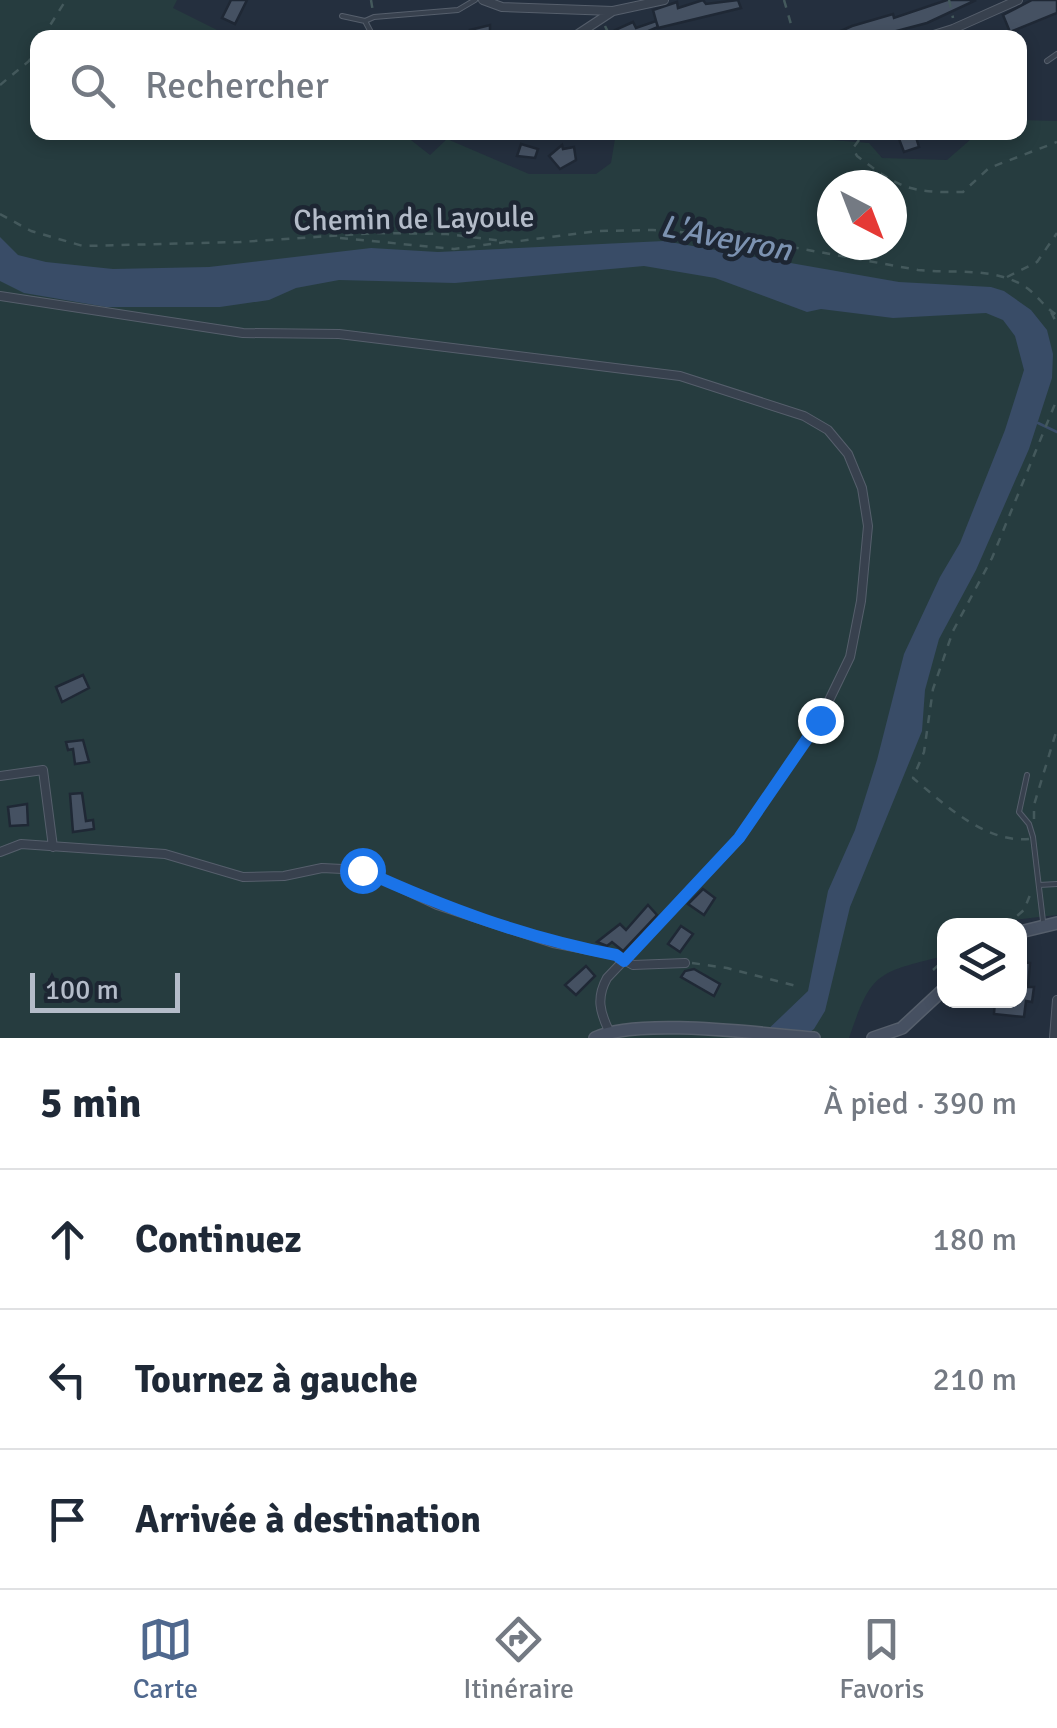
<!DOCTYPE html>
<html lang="fr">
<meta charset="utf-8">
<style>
:root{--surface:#fff;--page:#f6f6f7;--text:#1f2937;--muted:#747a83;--line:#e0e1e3;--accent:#4f688e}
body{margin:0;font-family:Signika,sans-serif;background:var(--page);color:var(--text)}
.controls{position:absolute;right:30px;bottom:30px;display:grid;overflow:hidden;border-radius:20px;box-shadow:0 5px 15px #0003}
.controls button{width:90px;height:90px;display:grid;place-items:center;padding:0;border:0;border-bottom:2px solid var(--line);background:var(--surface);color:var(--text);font:50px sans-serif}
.compass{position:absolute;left:817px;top:170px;width:90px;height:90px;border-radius:50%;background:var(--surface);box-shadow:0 5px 15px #0003;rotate:138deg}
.scale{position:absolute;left:30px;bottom:25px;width:150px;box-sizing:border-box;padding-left:10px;border:5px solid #b4bcc9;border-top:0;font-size:28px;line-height:35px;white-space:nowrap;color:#b4bcc9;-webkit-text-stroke:8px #1d2633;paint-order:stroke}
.stop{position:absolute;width:30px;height:30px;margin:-22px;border:8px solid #1a73e8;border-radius:50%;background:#fff}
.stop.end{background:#1a73e8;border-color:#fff;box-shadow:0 2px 10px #0008}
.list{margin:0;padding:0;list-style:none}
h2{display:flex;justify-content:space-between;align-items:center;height:130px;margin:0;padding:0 40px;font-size:42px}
h2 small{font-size:32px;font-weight:400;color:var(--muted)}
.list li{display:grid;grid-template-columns:65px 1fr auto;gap:30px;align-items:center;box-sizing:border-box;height:140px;padding:0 40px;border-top:2px solid var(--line)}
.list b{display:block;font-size:38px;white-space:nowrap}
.list em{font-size:32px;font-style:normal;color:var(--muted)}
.icon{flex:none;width:55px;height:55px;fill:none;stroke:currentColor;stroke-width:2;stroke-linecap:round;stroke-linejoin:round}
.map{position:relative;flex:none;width:1057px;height:1038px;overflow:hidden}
.search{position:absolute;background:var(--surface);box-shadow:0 5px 15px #0003;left:30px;right:30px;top:30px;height:110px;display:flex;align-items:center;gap:25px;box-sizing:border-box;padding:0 35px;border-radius:20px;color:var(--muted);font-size:38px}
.sheet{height:550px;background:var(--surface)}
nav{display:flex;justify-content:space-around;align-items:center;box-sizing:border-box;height:140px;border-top:2px solid var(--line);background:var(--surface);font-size:28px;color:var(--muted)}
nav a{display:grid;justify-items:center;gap:5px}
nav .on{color:var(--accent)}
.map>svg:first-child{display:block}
.green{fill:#263c3f;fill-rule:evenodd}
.water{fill:#394c67}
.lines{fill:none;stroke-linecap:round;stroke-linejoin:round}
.stream{stroke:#394c67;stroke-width:2.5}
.building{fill:#455162;stroke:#1f2835;stroke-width:2.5}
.lane-casing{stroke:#565f6c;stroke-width:6}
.street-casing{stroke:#565f6c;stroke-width:10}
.secondary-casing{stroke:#565f6c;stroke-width:14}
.path{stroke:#44595c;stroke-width:2.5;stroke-dasharray:8 8;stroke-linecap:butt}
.lane{stroke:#38414e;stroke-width:4}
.street{stroke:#38414e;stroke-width:8}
.secondary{stroke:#465061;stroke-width:11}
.route{stroke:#1a73e8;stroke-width:12}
.labels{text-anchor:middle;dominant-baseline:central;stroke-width:9;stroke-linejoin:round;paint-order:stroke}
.street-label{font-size:30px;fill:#b4bcc9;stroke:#1d2633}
.water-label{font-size:32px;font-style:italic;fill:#7c92b1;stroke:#1d2633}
</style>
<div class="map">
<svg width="1057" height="1038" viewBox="0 0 1057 1038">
<rect width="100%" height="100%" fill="#242f3e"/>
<path class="green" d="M0 0H177L173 8 231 37 38 38V132L402 133 430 155 447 139 529 174H596L611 163 616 133 769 135 869 143 882 158 947 160 978 133 1020 132V120L1057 121V915C1019 919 983 925 944 926V948L940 957C875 973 871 974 849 1038H0ZM832 185H892V245H832Z"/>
<path class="water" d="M0 237 18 255 46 262 113 269 209 267 371 248 438 252 664 241 899 282 991 287 1004 291 1031 310 1047 330 1053 354 1052 378 1029 449 976 570 939 639 925 690 922 731 850 907 825 1011 814 1029 802 1038H759L808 991 828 891 855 830 877 760 904 654 940 577 960 543 1005 430 1024 370 1015 336 1003 320 986 313 893 318 821 309 807 312 715 278 644 266 455 283 339 280 296 288 269 300 220 307H106L24 293 0 281Z"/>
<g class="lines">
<path class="stream" d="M1038 423 1057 432"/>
</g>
<path class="building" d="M231 0H247L235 24 222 18Z
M703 0 706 4 738 0 741 8 658 28 653 10 677 2 678 8Z
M947 0H976L927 23 870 38H825L852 26 893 14 894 18Z
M1032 0H1057V13L1010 32 1003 15Z
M656 21 658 27 632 38H619L615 30 633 22 636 28Z
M490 25V38H471L470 30Z
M915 134 919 147 904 152 899 139Z
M521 144 538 149 535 158 517 156Z
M562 145 563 149 574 147 576 160 560 169 549 156Z
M83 675 89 688 62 702 56 687Z
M83 740 89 762 75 764 73 749 68 750 66 742Z
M82 793 86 821 93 820 94 829 73 832 70 794Z
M27 804 28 825 10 826 8 807Z
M703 889 715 898 704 915 688 904Z
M648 905 657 915 623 951 612 942 607 946 597 942 620 924 626 930Z
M681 926 693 934 680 952 668 944Z
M1020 962 1030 963 1028 987H1034L1032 1002 1026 1001 1024 1017 994 1014 995 1000H1020Z
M586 966 595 976 576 995 565 985Z
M694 969 720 984 714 996 681 977 685 971Z"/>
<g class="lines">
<defs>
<path id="lane" d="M342 16 365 21
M374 38 365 21 374 17 458 10 475 0
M1047 61 1057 54
M1027 775 1019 812 1029 824 1033 837 1043 921
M1039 885 1057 884"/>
<path id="street" d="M483 0 502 7 613 11
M572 38 613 11 664 0
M924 38 953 29 1018 0
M533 132H549
M825 132H880
M0 296 243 333 339 334 680 376 804 416 828 430 848 454 862 488 868 526 861 601 850 657 820 719 739 839 607 978C596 998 600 1012 609 1031
M0 776 43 770 53 847
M0 852 21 844 165 854 243 877 284 876 322 868 363 870 437 905 553 943 615 955 633 965 685 963
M1054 1038 1057 1000"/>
<path id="secondary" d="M1020 932 1057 923
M595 1038C638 1017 762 1034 814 1038
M873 1038 902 1028 944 989"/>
</defs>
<use href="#lane" class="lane-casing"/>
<use href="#street" class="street-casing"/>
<use href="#secondary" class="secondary-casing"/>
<path class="path" d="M371 0 373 12
M784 0 795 38
M949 0 953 18
M605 26 611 38
M42 38 66 0
M0 85 29 61 38 45
M859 140 853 148 857 156C899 188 909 193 963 192L989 168 1057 142
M0 214 31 231 83 246 240 242 376 233 446 234 512 242 597 231 653 230 731 236 918 270C954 274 995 266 1027 288 1038 296 1045 308 1057 315
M340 238 454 249 506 242
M1007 277 1037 262 1057 233
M1051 312 1057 324
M1034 819V805L1057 729
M1029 839C985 843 944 804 913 778L924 752 933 689 953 631 992 558 1057 399
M1005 926 1024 910 1032 890
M692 963 727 968 796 986
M933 970 944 960
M939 974 944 969"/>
<use href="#lane" class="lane"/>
<use href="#street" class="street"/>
<use href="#secondary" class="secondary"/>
</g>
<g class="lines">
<path class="route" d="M362 870C445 908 526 938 616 955L624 961 739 838 820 720"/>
</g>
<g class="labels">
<g class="street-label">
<text transform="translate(414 219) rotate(-1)">Chemin de Layoule</text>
</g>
<g class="water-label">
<text transform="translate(726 238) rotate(11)">L'Aveyron</text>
</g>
</g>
</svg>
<div class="controls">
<button><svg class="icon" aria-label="layers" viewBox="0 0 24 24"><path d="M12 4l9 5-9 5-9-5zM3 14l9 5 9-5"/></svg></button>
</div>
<svg class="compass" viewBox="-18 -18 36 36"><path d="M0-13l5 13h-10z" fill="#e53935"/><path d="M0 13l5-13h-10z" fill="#747a83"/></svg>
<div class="scale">100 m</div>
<div class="stop" style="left:362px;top:870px"></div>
<div class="stop end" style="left:820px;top:720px"></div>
<div class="search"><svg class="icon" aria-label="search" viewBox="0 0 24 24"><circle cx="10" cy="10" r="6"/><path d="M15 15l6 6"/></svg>Rechercher</div>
</div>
<section class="sheet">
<h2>5 min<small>À pied · 390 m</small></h2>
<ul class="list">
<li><svg class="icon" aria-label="ahead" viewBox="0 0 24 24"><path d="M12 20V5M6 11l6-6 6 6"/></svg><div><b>Continuez</b></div><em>180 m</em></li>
<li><svg class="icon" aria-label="left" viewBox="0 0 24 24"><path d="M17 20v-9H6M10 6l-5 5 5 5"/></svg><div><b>Tournez à gauche</b></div><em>210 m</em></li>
<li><svg class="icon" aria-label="arrive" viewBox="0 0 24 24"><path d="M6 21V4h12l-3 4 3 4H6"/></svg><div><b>Arrivée à destination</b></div></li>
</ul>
</section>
<nav>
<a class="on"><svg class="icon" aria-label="map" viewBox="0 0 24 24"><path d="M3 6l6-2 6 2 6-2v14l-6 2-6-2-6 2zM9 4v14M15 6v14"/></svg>Carte</a>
<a><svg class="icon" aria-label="directions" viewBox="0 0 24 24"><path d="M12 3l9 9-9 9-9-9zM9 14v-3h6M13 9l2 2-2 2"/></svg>Itinéraire</a>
<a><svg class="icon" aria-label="saved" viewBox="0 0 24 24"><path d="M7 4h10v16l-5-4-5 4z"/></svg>Favoris</a>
</nav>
